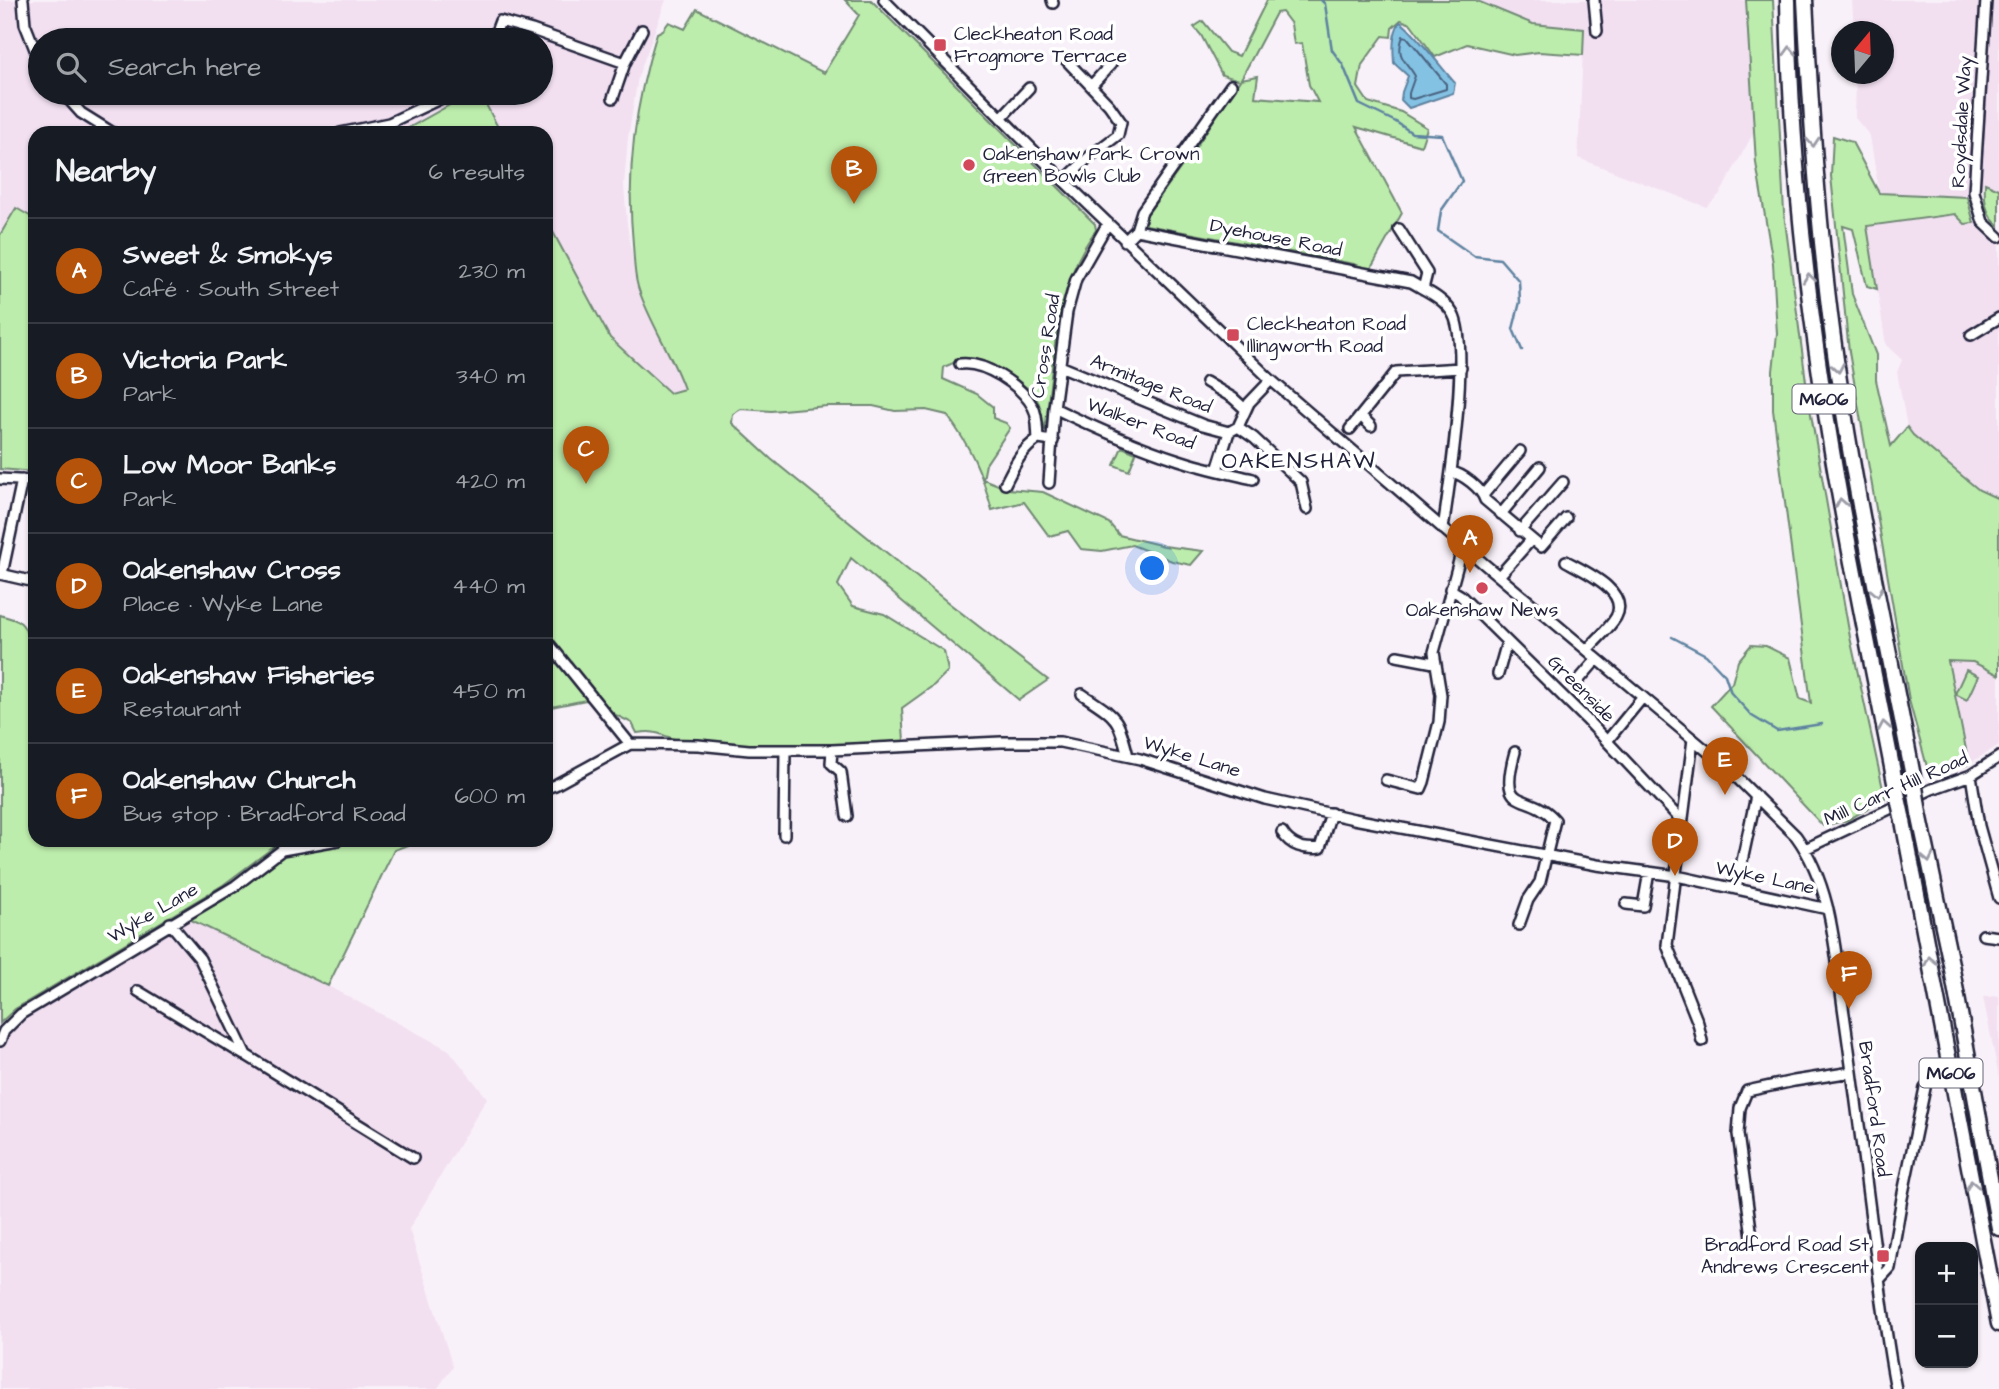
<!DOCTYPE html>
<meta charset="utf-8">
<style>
:root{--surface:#171b24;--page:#20242c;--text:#f1f3f6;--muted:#9ea1a6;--line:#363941;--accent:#b45309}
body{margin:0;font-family:"Architects Daughter",sans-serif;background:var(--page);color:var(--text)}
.controls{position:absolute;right:21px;bottom:21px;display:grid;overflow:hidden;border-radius:14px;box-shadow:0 2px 5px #0004}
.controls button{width:63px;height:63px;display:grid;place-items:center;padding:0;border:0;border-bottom:2px solid var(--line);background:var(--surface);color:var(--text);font:35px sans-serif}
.compass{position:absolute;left:1831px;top:21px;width:63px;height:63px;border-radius:50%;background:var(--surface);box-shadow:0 2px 5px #0004;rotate:19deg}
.you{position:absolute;left:1153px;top:569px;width:24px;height:24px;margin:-18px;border:5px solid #fff;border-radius:50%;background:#1a73e8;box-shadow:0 0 0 10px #1a73e833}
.badge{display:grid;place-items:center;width:46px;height:46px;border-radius:50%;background:var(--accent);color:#fff;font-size:23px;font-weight:700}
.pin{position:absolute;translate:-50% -58px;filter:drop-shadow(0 2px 4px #0008)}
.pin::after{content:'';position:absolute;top:37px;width:24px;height:21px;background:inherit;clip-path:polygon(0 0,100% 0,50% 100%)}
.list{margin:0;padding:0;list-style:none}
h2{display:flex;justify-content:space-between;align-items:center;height:91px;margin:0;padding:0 28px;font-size:30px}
h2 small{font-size:23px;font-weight:400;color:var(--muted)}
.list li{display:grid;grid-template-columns:46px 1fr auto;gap:21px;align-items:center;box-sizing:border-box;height:105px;padding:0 28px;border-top:2px solid var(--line)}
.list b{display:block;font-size:26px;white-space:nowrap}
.list p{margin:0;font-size:23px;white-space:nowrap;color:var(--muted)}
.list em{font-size:23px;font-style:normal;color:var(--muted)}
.icon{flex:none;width:38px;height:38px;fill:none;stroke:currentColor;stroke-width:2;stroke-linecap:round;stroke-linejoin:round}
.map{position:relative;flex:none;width:1999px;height:1389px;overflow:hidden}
.search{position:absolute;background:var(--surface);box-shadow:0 2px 5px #0004;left:28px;top:28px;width:525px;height:77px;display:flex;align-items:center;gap:18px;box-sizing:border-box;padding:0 24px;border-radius:38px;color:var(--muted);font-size:26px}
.panel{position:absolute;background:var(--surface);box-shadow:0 2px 5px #0004;left:28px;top:126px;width:525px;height:721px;border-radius:21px}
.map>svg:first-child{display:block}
.built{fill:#f2e0f1}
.green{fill:#bdedac;stroke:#708874;stroke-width:2;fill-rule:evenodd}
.water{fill:#84c2e4;stroke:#5d82a0;stroke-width:2}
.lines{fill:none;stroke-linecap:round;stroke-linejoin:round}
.shore{stroke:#49627f;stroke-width:2}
.stream{stroke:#5d82a0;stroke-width:2.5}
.minor-casing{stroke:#22223b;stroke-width:14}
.highway-casing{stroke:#22223b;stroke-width:19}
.minor{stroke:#fff;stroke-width:9}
.highway{stroke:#fff;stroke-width:14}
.highway-bridge-casing{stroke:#22223b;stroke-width:19;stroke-linecap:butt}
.highway-bridge{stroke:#fff;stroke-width:14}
.oneway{stroke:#9c9ca7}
.poi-dot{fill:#d1495b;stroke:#fff;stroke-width:2.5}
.labels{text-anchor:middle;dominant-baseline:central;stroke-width:7;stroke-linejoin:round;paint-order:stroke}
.shield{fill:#fff;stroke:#646476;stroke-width:2}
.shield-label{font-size:18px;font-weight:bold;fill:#22223b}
.poi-label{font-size:19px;fill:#22223b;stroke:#fff;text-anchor:start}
.street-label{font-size:19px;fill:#22223b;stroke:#fff}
.quarter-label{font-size:23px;letter-spacing:2px;fill:#22223b;stroke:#fff}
</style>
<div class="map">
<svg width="1999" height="1389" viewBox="0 0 1999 1389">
<rect width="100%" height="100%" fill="#f9f1f9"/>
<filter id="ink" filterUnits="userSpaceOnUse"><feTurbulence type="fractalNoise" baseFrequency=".0143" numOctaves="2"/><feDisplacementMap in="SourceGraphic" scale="14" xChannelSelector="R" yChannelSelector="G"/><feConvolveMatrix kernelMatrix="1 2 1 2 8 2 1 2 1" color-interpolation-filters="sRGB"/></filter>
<g filter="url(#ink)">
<path class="built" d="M0 0H666L638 77 628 138 624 185 627 224 637 285 685 389 671 393 610 338 546 220V133H501L480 93H541V40H40V93H471L403 131 394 133H35V248L0 242Z
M1475 0H1746L1754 132 1720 194 1706 207 1578 158 1584 29 1533 24Z
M1852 0H1999V189L1985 183 1967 197 1879 193 1870 136 1855 118 1856 74H1884V32L1854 31Z
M1955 214 1965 224 1990 219 1999 226V515L1965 499 1907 427 1897 372 1902 360 1886 345 1867 226Z
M1948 661 1973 662 1999 675V745L1969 764Z
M183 916 328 986 449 1050 487 1098 409 1229 453 1367 437 1389H0V1041L21 1014Z
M1999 996V1077L1983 997Z"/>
<path class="green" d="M845 0H871L1095 224 1096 230C1053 287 1054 363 1045 431 1043 423 1042 412 1039 404 1031 385 991 360 971 359 961 359 953 363 944 367L943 379 977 394 993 407V418L1006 423 1010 428 986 464 983 479 1008 489 1043 492 1109 523 1119 535 1164 546 1203 551 1191 565 1172 561 1132 545 1102 551 1081 549 1068 531 1049 536 1024 502 992 510C981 470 971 448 947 415L926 410 895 411 873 406H827L771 411 741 409 733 414 732 423 771 459 950 604 1048 680 1019 700 851 558 838 585 853 606 884 614 944 651 948 671 934 685 902 708 904 742C846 747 785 749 727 744 711 743 694 744 678 740 659 735 659 730 637 733L632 723 586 700 546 708V219L610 338 670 393 684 389C672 354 649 322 638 287 634 274 634 257 633 244 626 170 635 104 657 33L663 30 669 22 685 29 697 9 824 73 859 15Z
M1267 0H1475L1533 24 1584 29 1583 55 1539 52 1515 55 1467 44 1435 57 1411 24 1401 20 1392 28 1391 37 1383 36 1362 65 1358 87 1368 102 1401 112 1427 128 1421 146 1356 127 1402 213 1370 270 1354 264 1146 225V216L1200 141 1240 80 1222 75 1201 35 1194 27 1203 21 1228 52 1239 56ZM1282 12 1291 24 1294 44 1302 43 1309 85 1318 102 1255 97 1258 76 1241 79 1276 13Z
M1746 0H1773L1784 213 1808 397 1850 637 1885 798 1848 820 1823 826 1711 706 1732 683 1738 661 1751 645 1766 646 1790 658 1800 699 1811 703 1773 410V371L1777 334 1773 263 1756 163Z
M471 93H480L501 133H394L403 131Z
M1833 136 1852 142 1879 193 1967 197 1974 223 1965 224 1955 214 1867 226 1877 289 1867 286 1853 229 1843 226 1852 294 1876 355V380L1891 446 1907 427 1913 435 1979 490 1999 499V675L1973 662 1948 661 1969 764 1930 778 1909 700 1849 352 1831 176Z
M1985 183 1999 189V226C1985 215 1984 200 1985 183Z
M16 208 35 219V472L0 469V235Z
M1122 447 1136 453 1129 471 1114 465Z
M0 615C19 620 25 621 29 642L35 629V840H296L274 847 223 885 15 1009 0 1023Z
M1966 670 1978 676 1967 700 1955 694Z
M338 840H421L394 850 328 986 183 916 282 850Z"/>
<path class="water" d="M1400 22C1410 26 1444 71 1455 83L1453 93 1409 108 1401 100 1402 92 1408 76 1394 63C1393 49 1392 34 1400 22Z"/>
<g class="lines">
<path class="shore" d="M1403 36 1407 37 1446 84V89L1413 99 1409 98V93L1415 76C1406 60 1395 58 1403 36Z"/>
<path class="stream" d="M1321 0 1325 4 1332 50 1343 65 1359 104 1396 122 1412 133 1442 135 1462 181 1441 211 1438 231 1474 256 1500 259 1519 281 1520 302 1513 329 1522 350
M1672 637 1706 655 1725 675 1731 693 1752 716 1777 731 1822 724"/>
<defs>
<path id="minor" d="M23 0 25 24 40 62
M884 0 1064 181 1271 380 1483 563 1725 766 1796 836C1833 887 1835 953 1844 1014 1855 1090 1864 1165 1874 1241 1881 1291 1886 1340 1896 1389
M1052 0 1053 3
M1594 0 1597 31
M1986 0 1974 192 1983 222 1999 237
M493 40 500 21 532 30 625 63
M1091 86 1111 64
M63 93 81 113 113 133
M613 98 625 63 642 30
M1001 118 1029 88
M340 133 389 123 444 97 449 93
M1064 181 1089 157 1118 135 1121 122 1109 105 1066 60
M1399 229 1427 273 1423 289
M1136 230 1142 211 1231 85
M1125 241 1136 230 1411 282C1426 291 1444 298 1453 314 1471 347 1449 487 1443 529
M1971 335 1999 318
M960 364C984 361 1021 385 1033 407 1038 416 1037 429 1038 439
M1060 366 1203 425 1229 432
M1206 382 1233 398 1245 409
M1054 408C1095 428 1136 446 1179 460 1203 468 1228 473 1253 479
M1361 416 1371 426
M1238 427 1254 438 1301 482 1307 509
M1350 429 1396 372 1461 368
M1217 470 1229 432 1238 427 1249 403 1271 380
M1451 472C1463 474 1481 488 1485 500L1541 547 1566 518
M0 479 35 481
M1049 483 1054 408 1067 312 1076 279 1108 223
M1005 484C1014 466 1021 450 1038 439L1053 441
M1484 494 1520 451
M1501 514 1540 467
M1520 531 1563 482
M1566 561C1584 571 1630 591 1616 617 1609 629 1596 640 1587 650
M0 574 35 582
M2 574 22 480
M1499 576 1531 540
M1450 589 1460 595 1586 719 1681 820
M550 645 630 744
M1397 656 1434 663
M1498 674 1507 642
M1578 681 1597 659
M1082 694C1116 717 1118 715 1128 756
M1693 739 1667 945 1698 1023 1702 1041
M1607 741 1643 697
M832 750 831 763 841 772 847 816
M1515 752C1497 816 1528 789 1555 820L1540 882 1528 900 1519 925
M1971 775 1979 826 1999 898
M1386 780 1421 789 1424 782 1439 722 1441 695 1434 652 1463 546
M546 788 555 785 630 744 698 745 749 750H832L1001 742H1060L1140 759 1265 799 1354 819 1597 865 1677 876 1828 909
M1282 832C1290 846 1305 850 1320 848L1331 813
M784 835 785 750
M1805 849 1932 789 1971 775 1999 757
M1736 889 1756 796
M1626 904 1643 906 1649 872
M170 923 200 959 246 1055 413 1158
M1983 935 1999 937
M138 991 244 1055
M0 1041 4 1031 21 1014 235 886 282 850 338 840
M1753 1244 1738 1134 1740 1108 1747 1091 1794 1081 1852 1072
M1879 1280 1890 1268 1902 1198 1925 1088"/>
<path id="highway" d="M1788 0C1790 127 1802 255 1821 381 1841 519 1871 656 1897 793
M1805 0C1811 113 1818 226 1833 338 1853 489 1887 638 1915 787
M1919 813 1951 964 1999 1228
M1903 821 1999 1324"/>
</defs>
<use href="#minor" class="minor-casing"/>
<use href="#highway" class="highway-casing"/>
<use href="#minor" class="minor"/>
<use href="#highway" class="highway"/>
<defs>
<path id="highway-bridge" d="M1915 787 1919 813
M1897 793 1903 821"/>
</defs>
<use href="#highway-bridge" class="highway-bridge-casing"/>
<use href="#highway-bridge" class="highway-bridge"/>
</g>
<defs><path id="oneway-chevron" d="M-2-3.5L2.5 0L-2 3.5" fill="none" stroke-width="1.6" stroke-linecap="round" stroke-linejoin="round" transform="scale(1.75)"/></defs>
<g class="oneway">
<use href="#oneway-chevron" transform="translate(1790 51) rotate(-92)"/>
<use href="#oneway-chevron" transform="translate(1813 142) rotate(86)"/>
<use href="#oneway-chevron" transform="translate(1809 278) rotate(-97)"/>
<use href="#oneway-chevron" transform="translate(1838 368) rotate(80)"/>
<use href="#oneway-chevron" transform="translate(1841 503) rotate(-100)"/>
<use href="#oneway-chevron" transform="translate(1877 592) rotate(79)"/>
<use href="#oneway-chevron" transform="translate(1884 726) rotate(-100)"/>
<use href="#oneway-chevron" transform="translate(1928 858) rotate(78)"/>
<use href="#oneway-chevron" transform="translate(1930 961) rotate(-101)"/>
<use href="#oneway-chevron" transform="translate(1972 1185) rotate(-101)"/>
</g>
</g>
<g class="poi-dot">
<rect x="933" y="38" width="14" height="14" rx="3.5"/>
<circle cx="969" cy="165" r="7"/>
<rect x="1226" y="328" width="14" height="14" rx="3.5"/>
<circle cx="1482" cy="588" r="7"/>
<rect x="1876" y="1249" width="14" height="14" rx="3.5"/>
</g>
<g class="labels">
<g class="shield">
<rect x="1792.5" y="384.5" width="63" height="29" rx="5"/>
<rect x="1919.5" y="1058.5" width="63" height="29" rx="5"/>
</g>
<g class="shield-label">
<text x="1824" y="399">M606</text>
<text x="1951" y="1073">M606</text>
</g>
<g class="poi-label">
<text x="954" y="34">Cleckheaton Road<tspan x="954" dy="22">Frogmore Terrace</tspan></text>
<text x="983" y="154">Oakenshaw Park Crown<tspan x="983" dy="22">Green Bowls Club</tspan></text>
<text x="1247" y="324">Cleckheaton Road<tspan x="1247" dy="22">Illingworth Road</tspan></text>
<text x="1482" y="610" text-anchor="middle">Oakenshaw News</text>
<text x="1869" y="1245" text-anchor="end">Bradford Road St<tspan x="1869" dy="22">Andrews Crescent</tspan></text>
</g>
<g class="street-label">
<text transform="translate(1962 122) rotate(-87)">Roydsdale Way</text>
<text transform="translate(1276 238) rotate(11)">Dyehouse Road</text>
<text transform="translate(1046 346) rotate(-81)">Cross Road</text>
<text transform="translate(1151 384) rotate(22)">Armitage Road</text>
<text transform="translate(1141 424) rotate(21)">Walker Road</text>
<text transform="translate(1581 689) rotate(45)">Greenside</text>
<text transform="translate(1192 757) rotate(17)">Wyke Lane</text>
<text transform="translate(1896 789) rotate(-24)">Mill Carr Hill Road</text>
<text transform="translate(1765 878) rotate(12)">Wyke Lane</text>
<text transform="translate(153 913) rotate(-30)">Wyke Lane</text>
<text transform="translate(1874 1109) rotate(82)">Bradford Road</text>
</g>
<g class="quarter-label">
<text x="1299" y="461">OAKENSHAW</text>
</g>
</g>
</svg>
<div class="controls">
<button>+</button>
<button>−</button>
</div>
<svg class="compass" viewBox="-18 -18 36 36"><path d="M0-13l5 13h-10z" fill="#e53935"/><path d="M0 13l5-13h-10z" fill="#9ea1a6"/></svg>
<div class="you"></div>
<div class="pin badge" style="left:1470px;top:573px">A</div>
<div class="pin badge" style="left:854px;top:204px">B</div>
<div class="pin badge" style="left:586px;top:484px">C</div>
<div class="pin badge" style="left:1675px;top:876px">D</div>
<div class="pin badge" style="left:1725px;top:795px">E</div>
<div class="pin badge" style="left:1849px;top:1009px">F</div>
<div class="search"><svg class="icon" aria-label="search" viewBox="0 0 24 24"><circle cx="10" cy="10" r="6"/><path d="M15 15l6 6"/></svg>Search here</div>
<section class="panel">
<h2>Nearby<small>6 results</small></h2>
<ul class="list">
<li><span class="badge">A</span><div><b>Sweet &amp; Smokys</b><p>Café · South Street</p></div><em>230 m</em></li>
<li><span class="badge">B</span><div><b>Victoria Park</b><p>Park</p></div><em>340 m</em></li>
<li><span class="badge">C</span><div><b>Low Moor Banks</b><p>Park</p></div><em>420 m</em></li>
<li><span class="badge">D</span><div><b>Oakenshaw Cross</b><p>Place · Wyke Lane</p></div><em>440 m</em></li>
<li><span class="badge">E</span><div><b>Oakenshaw Fisheries</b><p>Restaurant</p></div><em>450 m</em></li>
<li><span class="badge">F</span><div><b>Oakenshaw Church</b><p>Bus stop · Bradford Road</p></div><em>600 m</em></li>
</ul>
</section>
</div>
